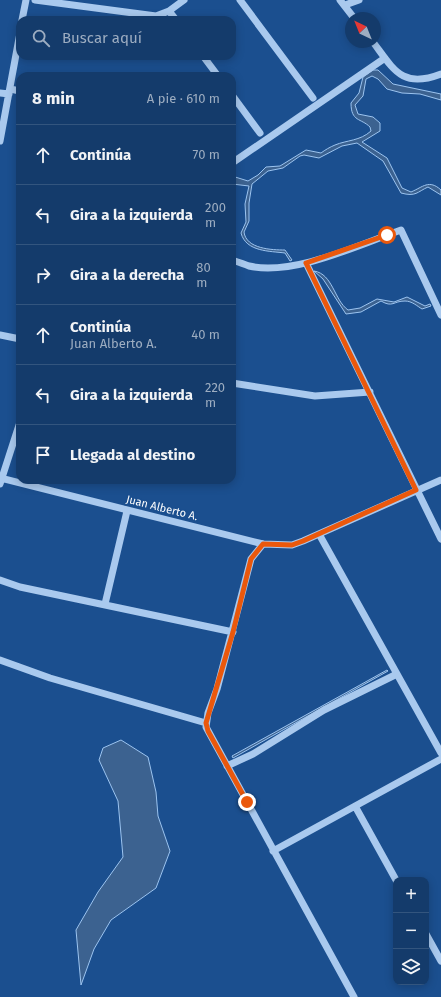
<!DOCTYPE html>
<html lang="es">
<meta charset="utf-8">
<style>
:root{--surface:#143b6b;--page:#214673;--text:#f1f3f6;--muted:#9dadc1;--line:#33557e}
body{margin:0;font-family:"Fira Sans",sans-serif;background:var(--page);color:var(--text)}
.controls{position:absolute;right:12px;bottom:12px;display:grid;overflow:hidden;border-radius:8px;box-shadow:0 2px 10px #0003}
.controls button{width:36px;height:36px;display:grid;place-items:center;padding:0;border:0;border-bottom:1px solid var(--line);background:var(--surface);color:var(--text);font:20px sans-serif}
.compass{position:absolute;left:345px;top:12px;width:36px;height:36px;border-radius:50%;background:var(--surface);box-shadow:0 2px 10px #0003;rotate:317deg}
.stop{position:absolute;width:12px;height:12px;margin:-9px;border:3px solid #ea580c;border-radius:50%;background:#fff}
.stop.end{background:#ea580c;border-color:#fff;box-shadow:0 1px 4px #0008}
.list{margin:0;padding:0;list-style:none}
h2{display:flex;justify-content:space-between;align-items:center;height:52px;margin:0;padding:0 16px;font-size:17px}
h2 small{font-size:13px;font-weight:400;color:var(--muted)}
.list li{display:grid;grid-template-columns:26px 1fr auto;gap:12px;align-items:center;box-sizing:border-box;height:60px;padding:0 16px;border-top:1px solid var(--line)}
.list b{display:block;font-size:15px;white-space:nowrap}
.list p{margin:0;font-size:13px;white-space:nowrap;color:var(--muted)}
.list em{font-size:13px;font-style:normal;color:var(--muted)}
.icon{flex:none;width:22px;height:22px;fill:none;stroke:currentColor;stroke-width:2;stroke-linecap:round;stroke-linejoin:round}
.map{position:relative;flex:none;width:441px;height:997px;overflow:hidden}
.search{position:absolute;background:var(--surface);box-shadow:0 2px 10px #0003;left:16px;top:16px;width:220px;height:44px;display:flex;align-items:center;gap:10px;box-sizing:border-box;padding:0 14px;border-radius:12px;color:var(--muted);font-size:15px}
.panel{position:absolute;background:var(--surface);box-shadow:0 2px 10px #0003;left:16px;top:72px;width:220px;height:412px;border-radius:12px}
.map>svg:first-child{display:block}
.water{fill:#3c6290;stroke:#9cc4f0}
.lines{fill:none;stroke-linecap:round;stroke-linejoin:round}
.minor{stroke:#a9c9ee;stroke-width:7}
.route{stroke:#ea580c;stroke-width:5}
.labels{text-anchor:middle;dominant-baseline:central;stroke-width:3;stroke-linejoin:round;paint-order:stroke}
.street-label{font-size:11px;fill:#fff;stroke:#1b4f8f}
</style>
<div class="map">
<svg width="441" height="997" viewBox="0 0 441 997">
<rect width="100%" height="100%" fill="#1b4f8f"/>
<path class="water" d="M373 70H378L393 84 441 94V100L420 94 402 93 387 89 378 79 372 76 366 79 363 96 355 105 358 114 373 117 380 123V131L362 142 387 158 402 188 411 192C423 187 429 179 441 190V195L428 187C417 192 416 197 401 193L383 161 357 143 342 146 319 158 304 155 300 156 283 168 268 171 252 184 249 203V221L244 232C246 249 272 250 285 250L292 260 290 261 285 253C270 251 246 252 241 233L246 222 245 204 249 186 232 184V176L248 181 258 175 266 167 280 166 306 150 321 153C325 150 330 147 335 145 347 140 360 141 371 131L370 127C361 118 351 122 351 103L359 93 363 77Z
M314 271C333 274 334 300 348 310L360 308 377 299 394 302 407 297 425 306 430 304 431 306 422 309C417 306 412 301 405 301 393 301 393 308 381 301L361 312 346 314 323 279Z
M387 670 388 671 233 758 232 756Z
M121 740 148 757 156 792 158 816 170 851 156 888 111 920 94 949 81 985 76 930 98 892 123 857 118 801 99 760 103 748Z"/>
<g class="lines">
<path class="minor" d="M35 0 156 16 169 11 184 0
M240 0 313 98
M340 0 354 18
M345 5 359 0
M169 11 176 20
M22 20 26 0
M373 42C394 70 402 89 441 74
M203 56 218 76
M10 89 20 91
M0 93 9 94
M232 95 260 133
M0 141 20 33
M232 163 385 58
M232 260C238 262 244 264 249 266 294 276 358 245 401 230L441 315
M306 263 441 539
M0 335 20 339
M232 383 315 396 370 392
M0 478 263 544 292 545 303 541 441 480
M0 484 20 422
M319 534 441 753
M263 544 251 559 217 689 208 713 206 727 354 997
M0 580 20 587 233 632
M105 604 127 511
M0 660 50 678 206 723
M227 766 253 754 324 710 397 674
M355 806 396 880
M273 851 441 759
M426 934 441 961"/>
</g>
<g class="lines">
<path class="route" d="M247 802 208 731 206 723 233 632 251 559 263 544 292 545 303 541 416 490 306 263 387 235"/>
</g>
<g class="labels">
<g class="street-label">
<text transform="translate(162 508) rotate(14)">Juan Alberto A.</text>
</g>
</g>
</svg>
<div class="controls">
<button>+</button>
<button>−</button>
<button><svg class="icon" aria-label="layers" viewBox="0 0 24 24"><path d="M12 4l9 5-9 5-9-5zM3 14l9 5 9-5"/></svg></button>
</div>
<svg class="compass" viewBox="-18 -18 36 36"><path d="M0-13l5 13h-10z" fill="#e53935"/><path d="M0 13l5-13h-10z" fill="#9dadc1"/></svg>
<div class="stop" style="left:387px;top:235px"></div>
<div class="stop end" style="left:247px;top:802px"></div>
<div class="search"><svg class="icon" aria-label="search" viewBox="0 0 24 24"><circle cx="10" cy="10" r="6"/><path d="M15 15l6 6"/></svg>Buscar aquí</div>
<section class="panel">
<h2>8 min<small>A pie · 610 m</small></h2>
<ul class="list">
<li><svg class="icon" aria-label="ahead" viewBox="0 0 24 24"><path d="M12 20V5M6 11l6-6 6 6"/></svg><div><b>Continúa</b></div><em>70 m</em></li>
<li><svg class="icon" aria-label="left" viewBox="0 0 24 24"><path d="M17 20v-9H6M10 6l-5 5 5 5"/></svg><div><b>Gira a la izquierda</b></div><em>200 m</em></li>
<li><svg class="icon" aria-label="right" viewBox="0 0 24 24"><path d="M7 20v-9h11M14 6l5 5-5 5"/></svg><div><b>Gira a la derecha</b></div><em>80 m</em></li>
<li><svg class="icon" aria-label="ahead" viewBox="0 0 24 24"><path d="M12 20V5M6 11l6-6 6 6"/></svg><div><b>Continúa</b><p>Juan Alberto A.</p></div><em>40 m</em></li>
<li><svg class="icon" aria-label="left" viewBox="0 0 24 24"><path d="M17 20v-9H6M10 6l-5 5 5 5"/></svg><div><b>Gira a la izquierda</b></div><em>220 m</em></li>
<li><svg class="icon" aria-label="arrive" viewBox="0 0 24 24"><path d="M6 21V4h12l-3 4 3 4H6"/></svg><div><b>Llegada al destino</b></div></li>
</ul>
</section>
</div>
